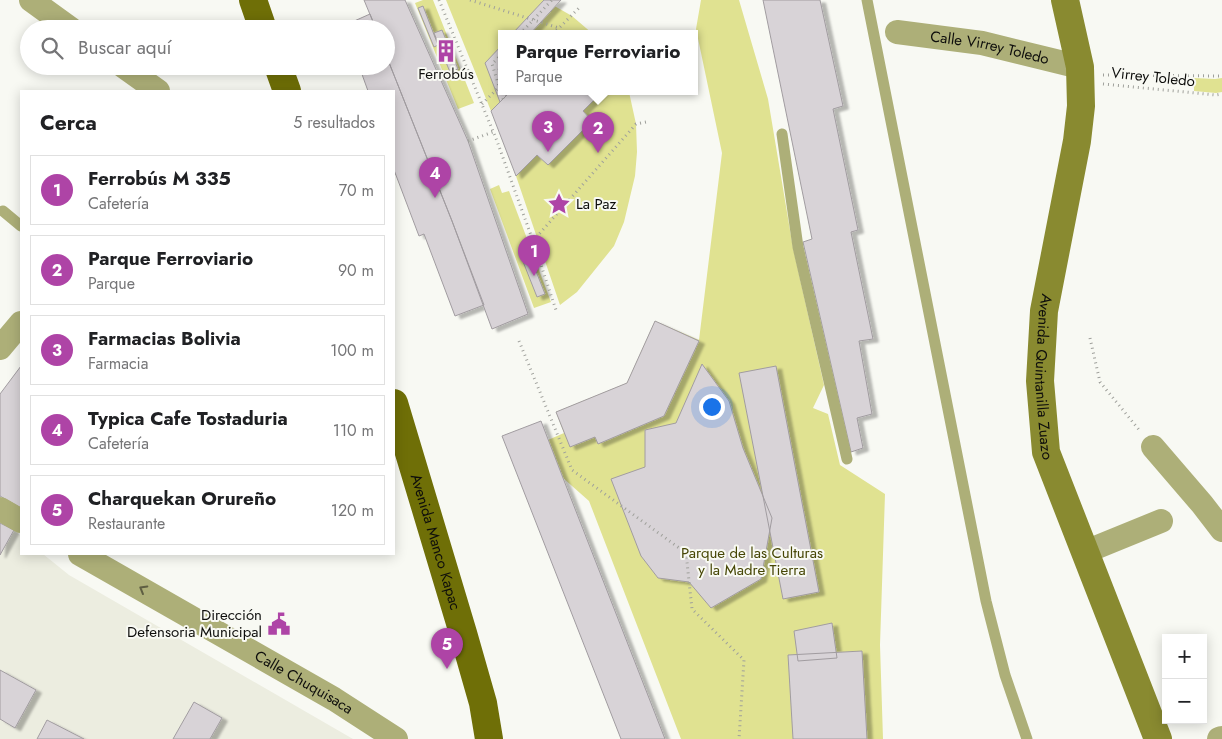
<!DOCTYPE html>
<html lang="es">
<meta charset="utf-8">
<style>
:root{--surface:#fff;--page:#f2f2f2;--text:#202124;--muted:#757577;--line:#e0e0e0;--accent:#ae44a6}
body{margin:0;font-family:Jost,sans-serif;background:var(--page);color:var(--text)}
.controls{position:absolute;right:15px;bottom:15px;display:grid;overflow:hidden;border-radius:0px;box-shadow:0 2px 12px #0003}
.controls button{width:45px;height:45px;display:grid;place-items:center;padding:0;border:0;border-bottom:1px solid var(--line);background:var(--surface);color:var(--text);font:25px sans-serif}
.you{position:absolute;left:711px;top:406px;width:18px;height:18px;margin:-12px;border:4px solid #fff;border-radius:50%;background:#1a73e8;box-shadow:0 0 0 8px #1a73e833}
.badge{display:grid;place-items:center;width:32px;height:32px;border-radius:50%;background:var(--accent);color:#fff;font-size:16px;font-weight:700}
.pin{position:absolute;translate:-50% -41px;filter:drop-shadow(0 1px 2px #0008)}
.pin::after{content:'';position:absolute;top:26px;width:18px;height:15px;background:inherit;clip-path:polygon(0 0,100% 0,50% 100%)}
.popup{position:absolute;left:498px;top:30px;width:200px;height:65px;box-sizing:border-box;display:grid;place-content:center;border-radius:0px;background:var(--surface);filter:drop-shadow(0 1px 4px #0005);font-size:16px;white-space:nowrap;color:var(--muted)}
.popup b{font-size:19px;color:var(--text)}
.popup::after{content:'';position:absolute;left:50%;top:100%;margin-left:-10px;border:10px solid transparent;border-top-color:var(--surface)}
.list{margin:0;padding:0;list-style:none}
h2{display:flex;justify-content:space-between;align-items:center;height:65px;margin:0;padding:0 20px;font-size:21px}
h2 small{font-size:16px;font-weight:400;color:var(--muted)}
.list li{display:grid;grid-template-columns:32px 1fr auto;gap:15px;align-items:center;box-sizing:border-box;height:70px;margin:0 10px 10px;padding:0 10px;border:1px solid var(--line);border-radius:0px}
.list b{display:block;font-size:19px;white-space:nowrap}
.list p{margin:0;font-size:16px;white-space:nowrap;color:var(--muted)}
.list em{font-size:16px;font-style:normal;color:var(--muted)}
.icon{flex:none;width:28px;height:28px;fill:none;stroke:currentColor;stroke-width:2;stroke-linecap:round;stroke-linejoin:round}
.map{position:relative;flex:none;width:1222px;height:739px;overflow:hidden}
.search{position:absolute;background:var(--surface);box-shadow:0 2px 12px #0003;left:20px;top:20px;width:375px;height:55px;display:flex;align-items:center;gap:12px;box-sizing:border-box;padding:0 18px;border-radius:28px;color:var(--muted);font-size:19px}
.panel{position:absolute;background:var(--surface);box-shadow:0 2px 12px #0003;left:20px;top:90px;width:375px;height:465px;border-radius:0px}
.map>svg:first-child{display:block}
.built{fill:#ecede0}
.green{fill:#e0e291}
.building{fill:#d8d3d7;stroke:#a19ca0;filter:url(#shadow)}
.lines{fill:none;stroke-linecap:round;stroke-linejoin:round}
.path{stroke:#9fa09b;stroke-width:3;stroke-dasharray:1 4;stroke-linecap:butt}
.service{stroke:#adaf78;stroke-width:11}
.minor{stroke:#adaf78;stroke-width:24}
.secondary{stroke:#898a30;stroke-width:28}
.primary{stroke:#6f6f07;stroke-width:28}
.path-bridge{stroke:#9fa09b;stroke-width:3;stroke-dasharray:1 4;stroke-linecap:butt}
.oneway{stroke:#5e5e42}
.labels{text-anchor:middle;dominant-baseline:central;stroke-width:4;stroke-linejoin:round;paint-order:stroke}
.street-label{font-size:15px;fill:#0e0e0c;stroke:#f8f9f3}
.poi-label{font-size:15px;fill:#0e0e0c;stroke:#f8f9f3}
.park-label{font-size:15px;fill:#464605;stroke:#f8f9f3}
</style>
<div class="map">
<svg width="1222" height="739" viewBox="0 0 1222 739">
<defs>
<filter id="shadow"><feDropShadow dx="5.5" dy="3" stdDeviation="1" flood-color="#0004"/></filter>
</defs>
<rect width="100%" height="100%" fill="#f8f9f3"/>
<path class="built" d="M0 523 14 530 21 536V554H43L69 575 353 739H0Z"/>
<path class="green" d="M423 0H433L474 103 458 109 415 3Z
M446 0H544L572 16 593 34H502V92H510L491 111Z
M701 0H739L768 99 793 248 824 385 813 408 828 414 840 465 885 494 880 645 883 739H681L589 501 563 478 548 440 564 433 556 412 627 383 655 321 699 340 722 153 696 29Z
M1194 78 1215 79 1222 78V92L1216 93 1194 91Z
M602 92H629L636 124 637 152 635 176 624 222 614 246 577 292 560 305 516 176 537 155 548 165 592 121 583 111Z
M499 185 502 193 509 191 551 302 534 308 490 189Z"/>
<path class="building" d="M364 0H405L468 141 528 314 492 329 452 221 386 55V29H376Z
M544 0H561L530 34H512Z
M763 0H820L843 106 833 109 858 230 851 232 873 339 859 341 872 414 857 418 863 448 851 452 803 242 812 239Z
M423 6 438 45 434 47 418 8Z
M370 14 376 29H344L343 26Z
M442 30 458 69 450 72 434 33Z
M502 45V64L498 69 502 81V92H505L506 96 500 102 485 63Z
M386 55 452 221 484 305 455 316 424 234 419 236 394 170V91H368L359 66H386Z
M510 92H602L583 111 592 121 548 165 537 155 516 176 491 111Z
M530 256 545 294 537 297 522 259Z
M655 321 699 341 664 416 598 444 595 437 570 447 556 412 627 383Z
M702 364 729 401 743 448 772 518 761 579 711 608 689 582 658 578 641 556 611 479 645 467V430L676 423Z
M21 366V508L0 496V394Z
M776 366 819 592 783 599 739 373Z
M541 421 563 478 665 739H621L502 436Z
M0 523 14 530 0 555Z
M832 623 837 658 798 661 794 631Z
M862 651 867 739H793L788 655Z
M0 670 36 690 15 728 0 719Z
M194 702 222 718 210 739H173Z
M47 720 84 739H37Z"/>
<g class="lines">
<path class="path" d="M439 0 497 141 533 241 556 310
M470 0 559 28
M553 34 580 7
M1103 75 1222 76
M1103 84 1216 95 1222 94
M482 104 502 84
M468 141 493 132
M394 174 395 173
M533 241 636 124 646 122
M1090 338 1100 382 1140 431
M519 341 572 470 686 553 692 609 744 660 739 739"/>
<path class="service" d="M867 0 986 601 1005 675 1027 739
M782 134 798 247 847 459
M3 211 21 226"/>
<g class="minor">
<path d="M31 0 71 29"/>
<path id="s1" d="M897 32 982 43 1080 67"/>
<path d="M123 66 158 91"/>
<path d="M0 348 21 323"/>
<path d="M1153 447 1202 504 1222 530"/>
<path d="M0 509 21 521"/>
<path d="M1085 552 1161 521"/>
<path id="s2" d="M80 554 334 699 396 739"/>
<path d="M1219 739 1222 738"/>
</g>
<path class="secondary" id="s3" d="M1065 0 1080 67 1081 106 1077 141 1044 311 1040 381 1046 452 1158 739"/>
<g class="primary">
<path d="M253 0 263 29"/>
<path d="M278 66 287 91"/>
<path id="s4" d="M394 403 463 633 483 703 489 739"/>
</g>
<path class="path-bridge" d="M520 34 552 0
M502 54 492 64 503 99"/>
</g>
<defs><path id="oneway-chevron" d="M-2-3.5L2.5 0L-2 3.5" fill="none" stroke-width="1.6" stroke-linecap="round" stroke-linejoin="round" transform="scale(1.25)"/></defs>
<use class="oneway" href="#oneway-chevron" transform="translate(143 589) rotate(-150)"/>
<defs>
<symbol id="building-bare" viewBox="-9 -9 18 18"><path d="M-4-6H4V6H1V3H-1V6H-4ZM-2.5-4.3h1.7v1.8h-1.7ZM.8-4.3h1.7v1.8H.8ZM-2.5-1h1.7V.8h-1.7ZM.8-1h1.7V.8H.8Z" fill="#ae44a6" stroke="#f8f9f3" stroke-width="2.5" paint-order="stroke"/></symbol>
<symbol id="sight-bare" viewBox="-9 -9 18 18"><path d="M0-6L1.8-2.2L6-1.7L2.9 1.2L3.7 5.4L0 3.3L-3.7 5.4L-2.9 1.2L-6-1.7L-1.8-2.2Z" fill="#ae44a6" stroke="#f8f9f3" stroke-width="2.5" paint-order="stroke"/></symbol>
<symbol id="civic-bare" viewBox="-9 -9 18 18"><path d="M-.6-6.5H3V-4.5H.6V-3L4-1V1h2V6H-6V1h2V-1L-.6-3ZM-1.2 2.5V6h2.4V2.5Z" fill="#ae44a6" stroke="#f8f9f3" stroke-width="2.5" paint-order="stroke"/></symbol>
</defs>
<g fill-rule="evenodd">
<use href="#building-bare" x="430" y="35" width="32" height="32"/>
<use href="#sight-bare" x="543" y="188" width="32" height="32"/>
<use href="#civic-bare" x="263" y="608" width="32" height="32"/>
</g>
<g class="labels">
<g class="street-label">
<text stroke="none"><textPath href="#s1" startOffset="94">Calle Virrey Toledo</textPath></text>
<text transform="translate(1153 77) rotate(6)">Virrey Toledo</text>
<text stroke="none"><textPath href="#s3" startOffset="382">Avenida Quintanilla Zuazo</textPath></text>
<text stroke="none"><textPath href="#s4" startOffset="145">Avenida Manco Kapac</textPath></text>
<text stroke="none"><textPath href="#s2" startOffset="258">Calle Chuquisaca</textPath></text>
</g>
<g class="poi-label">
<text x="446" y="74">Ferrobús</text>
<text x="576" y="204" text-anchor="start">La Paz</text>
<text x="262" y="615" text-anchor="end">Dirección<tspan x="262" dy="17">Defensoria Municipal</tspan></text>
</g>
<g class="park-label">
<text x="752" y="553">Parque de las Culturas<tspan x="752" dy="17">y la Madre Tierra</tspan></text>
</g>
</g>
</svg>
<div class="controls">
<button>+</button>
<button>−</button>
</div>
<div class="you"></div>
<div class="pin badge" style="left:534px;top:276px">1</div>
<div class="pin badge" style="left:598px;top:153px">2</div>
<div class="popup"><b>Parque Ferroviario</b>Parque</div>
<div class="pin badge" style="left:548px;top:152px">3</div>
<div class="pin badge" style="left:435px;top:198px">4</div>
<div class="pin badge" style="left:447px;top:669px">5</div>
<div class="search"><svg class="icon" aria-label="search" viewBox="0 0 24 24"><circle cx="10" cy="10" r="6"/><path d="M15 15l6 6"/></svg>Buscar aquí</div>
<section class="panel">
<h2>Cerca<small>5 resultados</small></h2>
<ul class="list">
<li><span class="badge">1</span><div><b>Ferrobús M 335</b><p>Cafetería</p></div><em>70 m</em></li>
<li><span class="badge">2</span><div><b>Parque Ferroviario</b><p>Parque</p></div><em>90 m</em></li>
<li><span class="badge">3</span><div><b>Farmacias Bolivia</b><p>Farmacia</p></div><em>100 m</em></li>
<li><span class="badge">4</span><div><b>Typica Cafe Tostaduria</b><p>Cafetería</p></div><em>110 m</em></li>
<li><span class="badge">5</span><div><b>Charquekan Orureño</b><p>Restaurante</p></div><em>120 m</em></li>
</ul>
</section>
</div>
